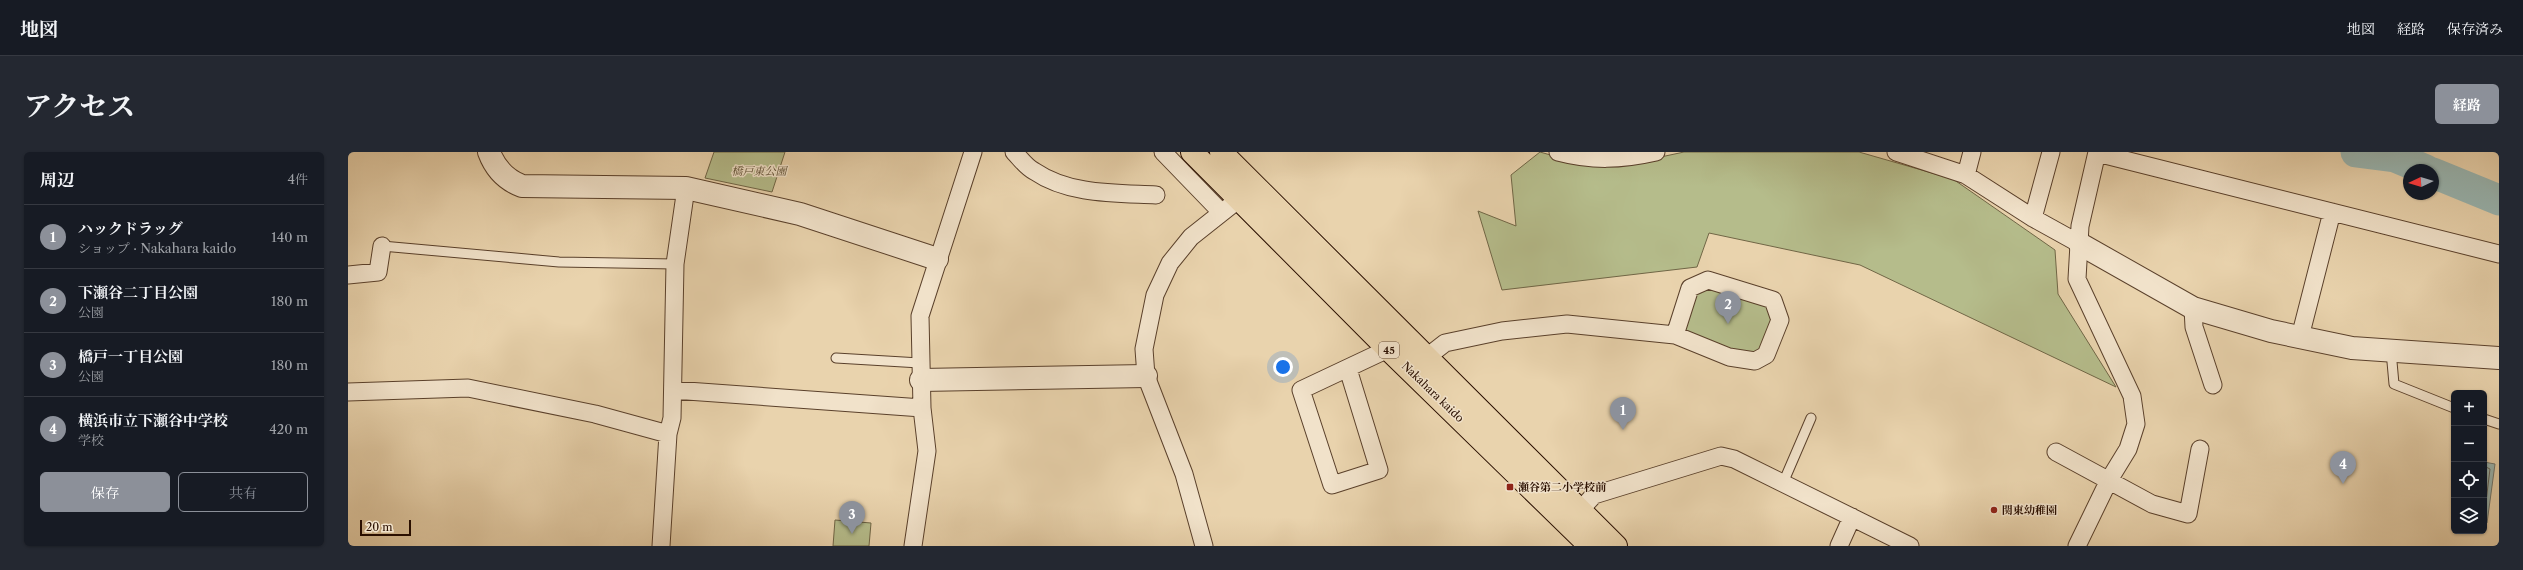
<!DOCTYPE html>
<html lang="ja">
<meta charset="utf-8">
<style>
:root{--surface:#171b24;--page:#242831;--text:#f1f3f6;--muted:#9ea1a6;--line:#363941;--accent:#8c9099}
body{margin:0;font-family:"Libre Caslon Text","Noto Serif JP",serif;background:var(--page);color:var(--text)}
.controls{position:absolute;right:12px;bottom:12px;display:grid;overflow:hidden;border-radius:6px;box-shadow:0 1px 3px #0004}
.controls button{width:36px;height:36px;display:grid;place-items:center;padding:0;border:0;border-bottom:1px solid var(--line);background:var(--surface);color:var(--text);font:20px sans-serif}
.compass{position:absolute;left:2055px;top:12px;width:36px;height:36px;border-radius:50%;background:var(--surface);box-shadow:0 1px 3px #0004;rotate:266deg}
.scale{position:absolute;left:12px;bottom:10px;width:51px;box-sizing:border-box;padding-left:4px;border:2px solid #2a0f00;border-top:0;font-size:11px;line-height:14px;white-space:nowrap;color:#2a0f00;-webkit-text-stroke:3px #f1e2ca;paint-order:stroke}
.you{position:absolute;left:935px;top:215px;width:14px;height:14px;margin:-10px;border:3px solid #fff;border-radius:50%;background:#1a73e8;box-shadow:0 0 0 6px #1a73e833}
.badge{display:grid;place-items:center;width:26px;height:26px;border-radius:50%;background:var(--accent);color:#fff;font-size:13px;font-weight:700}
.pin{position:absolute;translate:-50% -33px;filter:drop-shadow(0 1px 2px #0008)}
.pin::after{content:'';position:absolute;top:21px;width:14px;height:12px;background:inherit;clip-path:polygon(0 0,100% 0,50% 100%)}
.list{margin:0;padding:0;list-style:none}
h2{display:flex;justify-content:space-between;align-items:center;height:52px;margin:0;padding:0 16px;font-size:17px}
h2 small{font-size:13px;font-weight:400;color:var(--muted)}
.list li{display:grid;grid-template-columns:26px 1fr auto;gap:12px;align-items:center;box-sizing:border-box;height:64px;padding:0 16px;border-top:1px solid var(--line)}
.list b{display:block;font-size:15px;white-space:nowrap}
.list p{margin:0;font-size:13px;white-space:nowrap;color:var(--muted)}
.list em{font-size:13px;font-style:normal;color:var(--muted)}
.actions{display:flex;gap:8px;padding:12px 16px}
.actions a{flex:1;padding:9px 0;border:1px solid var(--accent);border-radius:6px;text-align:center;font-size:14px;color:var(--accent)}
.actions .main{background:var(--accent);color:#fff}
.icon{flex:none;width:22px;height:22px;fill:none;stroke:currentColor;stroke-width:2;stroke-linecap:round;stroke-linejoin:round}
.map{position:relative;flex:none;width:2151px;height:394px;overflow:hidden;border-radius:6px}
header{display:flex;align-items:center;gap:24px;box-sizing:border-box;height:56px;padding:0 20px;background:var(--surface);border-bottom:1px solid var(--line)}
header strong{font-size:19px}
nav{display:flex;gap:22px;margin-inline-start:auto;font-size:14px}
.intro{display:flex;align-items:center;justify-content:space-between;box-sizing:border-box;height:96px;padding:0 24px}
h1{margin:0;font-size:28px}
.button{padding:10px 18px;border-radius:6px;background:var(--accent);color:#fff;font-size:14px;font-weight:700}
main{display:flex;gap:24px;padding:0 24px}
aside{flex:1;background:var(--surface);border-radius:6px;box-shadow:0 1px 3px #0004}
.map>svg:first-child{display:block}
.green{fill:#b5bc8b;stroke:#706646}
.water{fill:#99b6b2;stroke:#6d736b}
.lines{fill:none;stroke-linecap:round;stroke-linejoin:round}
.shore{stroke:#626259;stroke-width:1}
.river{stroke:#99b6b2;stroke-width:31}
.service-casing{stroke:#5a402b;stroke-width:11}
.minor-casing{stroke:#5a402b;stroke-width:19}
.tertiary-casing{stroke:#5a402b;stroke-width:24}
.primary-casing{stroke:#2a0f00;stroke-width:24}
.service{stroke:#f1e2ca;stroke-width:9}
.minor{stroke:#f1e2ca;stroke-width:17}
.tertiary{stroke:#f1e2ca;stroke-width:22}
.primary{stroke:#e9d3ad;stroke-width:22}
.poi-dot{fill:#8f2418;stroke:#f1e2ca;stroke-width:1.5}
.labels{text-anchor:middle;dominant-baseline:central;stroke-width:3;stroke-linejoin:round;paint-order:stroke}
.shield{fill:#f1e2ca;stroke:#664e3d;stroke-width:1}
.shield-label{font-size:10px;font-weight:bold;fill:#2a0f00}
.park-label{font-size:11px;font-style:italic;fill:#5b4c31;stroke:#f1e2ca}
.street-label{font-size:11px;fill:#2a0f00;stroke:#f1e2ca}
.poi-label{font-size:11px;font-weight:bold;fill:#2a0f00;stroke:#f1e2ca;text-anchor:start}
</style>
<header>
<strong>地図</strong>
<nav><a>地図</a><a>経路</a><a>保存済み</a></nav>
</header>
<div class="intro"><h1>アクセス</h1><a class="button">経路</a></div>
<main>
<aside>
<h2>周辺<small>4件</small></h2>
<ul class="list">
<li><span class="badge">1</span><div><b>ハックドラッグ</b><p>ショップ · Nakahara kaido</p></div><em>140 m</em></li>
<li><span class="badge">2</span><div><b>下瀬谷二丁目公園</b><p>公園</p></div><em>180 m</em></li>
<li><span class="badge">3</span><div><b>橋戸一丁目公園</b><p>公園</p></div><em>180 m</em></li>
<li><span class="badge">4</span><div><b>横浜市立下瀬谷中学校</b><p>学校</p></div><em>420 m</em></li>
</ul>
<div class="actions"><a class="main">保存</a><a>共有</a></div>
</aside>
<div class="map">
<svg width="2151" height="394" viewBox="0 0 2151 394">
<rect width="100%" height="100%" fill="#e9d3ad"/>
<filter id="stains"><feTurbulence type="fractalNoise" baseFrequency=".005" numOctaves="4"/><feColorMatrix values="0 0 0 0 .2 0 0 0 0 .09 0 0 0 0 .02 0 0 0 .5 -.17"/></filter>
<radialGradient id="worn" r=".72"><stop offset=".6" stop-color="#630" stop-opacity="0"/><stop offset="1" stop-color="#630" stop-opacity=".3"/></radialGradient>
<path class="green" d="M366 0H437L424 40 357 26Z
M1192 0 1241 14 1294 9 1336 0H1511L1605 27 1707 98 1710 142 1768 235 1512 113 1361 81 1349 115 1154 138 1130 59 1168 74 1163 23Z
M1359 135 1419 152 1425 166 1413 199C1390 211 1357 188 1336 179L1347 143Z
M487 368 523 371 521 394H485Z"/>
<path class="water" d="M2136 310 2147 312 2139 371H2136Z"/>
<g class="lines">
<path class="shore" d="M2136 314 2142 317 2136 366"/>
<path class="river" d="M2008 0 2047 5 2078 18
M2085 21 2151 48"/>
<defs>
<path id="service" d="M34 94 211 110 327 112
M2043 199 2046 232 2106 256
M488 206 572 211
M2136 267 2151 272
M1435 331 1463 266"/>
<path id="minor" d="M666 0C672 6 678 15 686 19 721 43 767 41 808 43
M815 0 873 60
M1210 0C1244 9 1273 8 1308 0
M1548 0 1618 23 1685 66 1732 92
M1749 1 2151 102
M1618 23 1624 0
M1685 66 1703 0
M0 123 30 120 34 94
M1845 156 1846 175 1865 233
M1952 185 1984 60
M1079 205 1097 191 1154 179 1219 172 1327 183 1381 205 1407 209 1418 203 1432 168 1425 148 1360 128 1342 136 1327 183
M1000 217 1031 318 984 333 953 238 1040 197
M325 238 574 256
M0 240 120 236 247 262 320 282
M1708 300 1804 352 1840 362 1852 297
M1224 367 1246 343 1373 304 1386 307 1562 394
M313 394 320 282 324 266 327 112 338 36
M565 394 579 299 574 256 572 164 625 0
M856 394 836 322 798 224 796 197 807 143 822 111 843 85 891 47
M1491 394 1504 365
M1729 394 1761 328 1780 297 1788 272 1784 244 1729 127 1732 74 1749 0"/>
<path id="tertiary" d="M141 0C147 16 158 28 174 34L338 36 452 62 589 107
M1732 92 1845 156 1923 179 2004 196 2151 206
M573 228 798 224"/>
<path id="primary" d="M844 0 1040 197 1242 394
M873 0 1268 394"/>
</defs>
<use href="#service" class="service-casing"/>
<use href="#minor" class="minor-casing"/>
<use href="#tertiary" class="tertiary-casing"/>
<use href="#primary" class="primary-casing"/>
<use href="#service" class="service"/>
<use href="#minor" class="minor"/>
<use href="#tertiary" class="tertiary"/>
<use href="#primary" class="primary"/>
</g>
<g class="poi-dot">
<rect x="1158" y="331" width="8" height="8" rx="2"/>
<circle cx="1646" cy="358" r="4"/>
</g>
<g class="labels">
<rect class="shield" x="1031" y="190" width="20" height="16" rx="3"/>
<g class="shield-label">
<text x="1041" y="198">45</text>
</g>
<g class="park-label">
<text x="411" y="19">橋戸東公園</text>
</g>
<g class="street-label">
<text transform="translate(1085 240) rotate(44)">Nakahara kaido</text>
</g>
<g class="poi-label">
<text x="1170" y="335">瀬谷第二小学校前</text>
<text x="1654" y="358">関東幼稚園</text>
</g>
</g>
<rect width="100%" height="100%" filter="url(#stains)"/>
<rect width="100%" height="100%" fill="url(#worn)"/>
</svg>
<div class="controls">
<button>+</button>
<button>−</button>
<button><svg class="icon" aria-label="locate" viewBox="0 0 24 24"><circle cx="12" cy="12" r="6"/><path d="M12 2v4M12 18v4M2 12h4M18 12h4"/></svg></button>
<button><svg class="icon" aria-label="layers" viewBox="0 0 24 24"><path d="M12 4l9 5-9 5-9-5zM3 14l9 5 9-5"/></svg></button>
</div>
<svg class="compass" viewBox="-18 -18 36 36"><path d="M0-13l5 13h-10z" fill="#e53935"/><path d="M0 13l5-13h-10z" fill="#9ea1a6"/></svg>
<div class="scale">20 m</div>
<div class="you"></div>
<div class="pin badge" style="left:1275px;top:278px">1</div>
<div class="pin badge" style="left:1380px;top:172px">2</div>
<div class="pin badge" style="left:504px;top:382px">3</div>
<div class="pin badge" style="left:1995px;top:332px">4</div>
</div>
</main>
